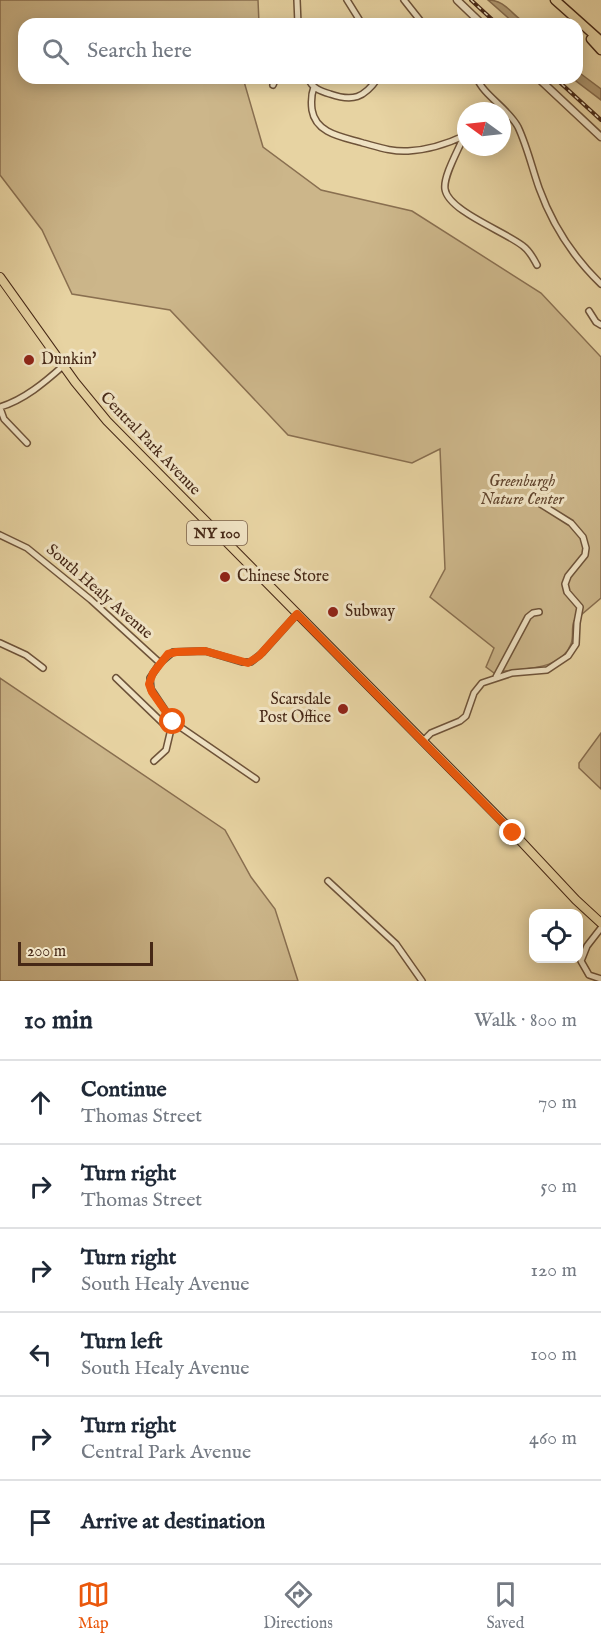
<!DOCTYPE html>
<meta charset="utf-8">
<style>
:root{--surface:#fff;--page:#f2f2f3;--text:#1f2937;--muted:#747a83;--line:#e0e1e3;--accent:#ea580c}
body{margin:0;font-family:"IM FELL English",serif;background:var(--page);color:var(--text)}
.controls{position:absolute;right:18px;bottom:18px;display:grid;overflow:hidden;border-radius:12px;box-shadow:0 3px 15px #0003}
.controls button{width:54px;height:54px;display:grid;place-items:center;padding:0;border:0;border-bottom:2px solid var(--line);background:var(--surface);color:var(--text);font:30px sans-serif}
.compass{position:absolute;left:457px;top:102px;width:54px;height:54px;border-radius:50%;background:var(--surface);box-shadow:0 3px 15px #0003;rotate:285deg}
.scale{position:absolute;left:18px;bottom:15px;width:135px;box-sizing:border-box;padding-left:6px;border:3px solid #462816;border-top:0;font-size:16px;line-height:21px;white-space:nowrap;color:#462816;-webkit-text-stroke:4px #efe2c3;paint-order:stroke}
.stop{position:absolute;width:18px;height:18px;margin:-14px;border:4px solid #ea580c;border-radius:50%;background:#fff}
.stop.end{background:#ea580c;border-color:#fff;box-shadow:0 2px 6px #0008}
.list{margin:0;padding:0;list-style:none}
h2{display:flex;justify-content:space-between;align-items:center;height:78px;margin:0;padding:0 24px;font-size:26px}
h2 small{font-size:20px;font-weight:400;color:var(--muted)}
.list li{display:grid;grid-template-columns:39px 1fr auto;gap:18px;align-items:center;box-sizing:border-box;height:84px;padding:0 24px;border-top:2px solid var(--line)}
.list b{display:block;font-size:22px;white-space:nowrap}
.list p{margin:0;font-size:20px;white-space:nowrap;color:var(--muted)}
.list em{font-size:20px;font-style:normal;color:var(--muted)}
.icon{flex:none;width:33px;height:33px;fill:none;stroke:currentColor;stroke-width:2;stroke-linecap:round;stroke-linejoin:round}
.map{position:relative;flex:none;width:601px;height:981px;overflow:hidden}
.search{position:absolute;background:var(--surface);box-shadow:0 3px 15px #0003;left:18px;right:18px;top:18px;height:66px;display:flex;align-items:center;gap:15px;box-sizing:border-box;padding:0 21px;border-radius:18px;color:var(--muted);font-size:22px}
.sheet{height:582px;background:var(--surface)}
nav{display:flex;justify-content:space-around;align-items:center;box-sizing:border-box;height:84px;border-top:2px solid var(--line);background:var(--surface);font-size:16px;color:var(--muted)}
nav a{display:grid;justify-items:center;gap:3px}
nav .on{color:var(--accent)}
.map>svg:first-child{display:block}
.green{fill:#ccb68a;stroke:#896f50;stroke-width:1.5}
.water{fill:#b09972;stroke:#866c4d;stroke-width:1.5}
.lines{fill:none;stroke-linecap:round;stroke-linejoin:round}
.minor-casing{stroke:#6e5339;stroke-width:8}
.tertiary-casing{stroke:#6e5339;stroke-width:9}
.primary-casing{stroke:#462816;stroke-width:10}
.trunk-casing{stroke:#462816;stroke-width:11}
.minor{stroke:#efe2c3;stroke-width:5}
.tertiary{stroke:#efe2c3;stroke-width:6}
.primary{stroke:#e7d3a2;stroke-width:8}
.trunk{stroke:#e7d3a2;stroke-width:8}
.rail-casing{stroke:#462816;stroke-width:4}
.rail{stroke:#efe2c3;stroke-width:1.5;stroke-dasharray:4.5;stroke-linecap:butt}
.route{stroke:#ea580c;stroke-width:8}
.poi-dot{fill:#8f2418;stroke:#efe2c3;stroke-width:2}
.labels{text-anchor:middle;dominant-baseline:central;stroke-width:6;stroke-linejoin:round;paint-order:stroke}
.shield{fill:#efe2c3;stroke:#79604a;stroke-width:1.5}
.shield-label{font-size:15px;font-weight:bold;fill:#462816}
.poi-label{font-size:16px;fill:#462816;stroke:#efe2c3;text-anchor:start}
.street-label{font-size:16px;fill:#462816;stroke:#efe2c3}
.park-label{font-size:16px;font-style:italic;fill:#61442d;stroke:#efe2c3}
</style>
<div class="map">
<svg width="601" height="981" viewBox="0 0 601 981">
<rect width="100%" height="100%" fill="#e7d3a2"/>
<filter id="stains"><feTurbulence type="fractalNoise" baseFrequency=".00333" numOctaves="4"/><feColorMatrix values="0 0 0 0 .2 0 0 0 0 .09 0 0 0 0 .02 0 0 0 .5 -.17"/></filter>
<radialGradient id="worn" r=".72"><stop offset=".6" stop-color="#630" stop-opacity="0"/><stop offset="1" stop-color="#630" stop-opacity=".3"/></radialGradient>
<path class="green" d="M0 0H258L259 24H24V78H243L263 147 321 190 412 211 541 293 601 357V598L574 621C571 628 574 636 571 644 560 673 519 667 494 673L486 667 494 648 430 597 445 569 440 449 412 463 288 435 170 310 72 294 42 230 0 175Z
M0 678 225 830 251 877 275 909 298 981H0Z
M601 733V789L579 768V763Z"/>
<path class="water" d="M488 0C506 0 512 16 527 24H515Z
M577 71 601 89V100L572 78H577Z"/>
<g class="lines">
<defs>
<path id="minor" d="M297 0 298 24
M347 0 362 24
M404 0 423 24
M308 78C312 88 320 91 330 94 353 102 364 98 378 78
M477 78C483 95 508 108 518 127 527 146 532 168 539 188 552 224 574 258 601 284
M273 85 276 78
M314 87C311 95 311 102 312 110 316 134 343 137 363 143 378 147 392 152 408 151 429 150 447 144 466 135
M464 136C459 149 443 176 445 189 448 211 506 232 523 246 530 251 533 258 537 265
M589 311 596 322 601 325
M0 407C24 400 45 382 63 366
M0 408 4 419 27 443
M0 535 27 548 91 600 160 663
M0 643 26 655 43 668
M496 677 528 617 533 613 539 612
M116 678 170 730
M423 741 431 733 460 721 466 716 474 693 482 683 512 673 547 670 568 656 576 644 577 623 580 607 567 592 565 584 568 576 585 555 586 548 583 537 571 523 531 498
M154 761 166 750 171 729
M256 779 173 722 151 689 150 678 160 663 173 652 205 651 242 662H251L262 653 297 614
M328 881 396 944 422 981
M601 928 587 946 581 961 589 975 601 979"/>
<path id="tertiary" d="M457 0 482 24
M538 78 601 137"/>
<path id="primary" d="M0 277 75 382 107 421 503 822 576 900 601 923"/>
<path id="trunk" d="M555 0 601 41
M591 39 601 50"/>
</defs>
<use href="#minor" class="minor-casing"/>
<use href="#tertiary" class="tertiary-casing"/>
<use href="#primary" class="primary-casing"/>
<use href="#trunk" class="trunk-casing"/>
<use href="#minor" class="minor"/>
<use href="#tertiary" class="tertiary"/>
<use href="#primary" class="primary"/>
<use href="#trunk" class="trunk"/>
<defs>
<path id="rail" d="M471 0 497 24
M555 78 601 120"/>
</defs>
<use href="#rail" class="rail-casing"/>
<use href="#rail" class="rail"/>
</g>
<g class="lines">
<path class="route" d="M173 722 152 692 149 684 153 673 168 654 176 652 205 651 248 663 259 656 297 614 513 833"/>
</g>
<g class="poi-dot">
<circle cx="29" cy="360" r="6"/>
<circle cx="225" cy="577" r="6"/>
<circle cx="333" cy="612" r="6"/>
<circle cx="343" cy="709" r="6"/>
</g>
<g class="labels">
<rect class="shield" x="187" y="521" width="60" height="24" rx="4.5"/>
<g class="shield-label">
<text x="217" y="533">NY 100</text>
</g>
<g class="poi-label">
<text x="41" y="360">Dunkin'</text>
<text x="237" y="577">Chinese Store</text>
<text x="345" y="612">Subway</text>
<text x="331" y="700" text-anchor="end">Scarsdale<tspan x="331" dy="18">Post Office</tspan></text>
</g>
<g class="street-label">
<text transform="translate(150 444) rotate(46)">Central Park Avenue</text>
<text transform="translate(99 592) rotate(41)">South Healy Avenue</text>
</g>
<g class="park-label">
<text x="522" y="482">Greenburgh<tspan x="522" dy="18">Nature Center</tspan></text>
</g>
</g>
<rect width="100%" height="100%" filter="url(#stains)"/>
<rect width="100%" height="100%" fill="url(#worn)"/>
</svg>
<div class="controls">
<button><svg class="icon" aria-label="locate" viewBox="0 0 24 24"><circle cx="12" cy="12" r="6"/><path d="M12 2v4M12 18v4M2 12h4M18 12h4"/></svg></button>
</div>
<svg class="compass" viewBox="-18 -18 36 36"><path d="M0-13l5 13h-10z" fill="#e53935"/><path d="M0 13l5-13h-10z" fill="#747a83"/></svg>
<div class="scale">200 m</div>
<div class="stop" style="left:173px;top:722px"></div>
<div class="stop end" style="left:513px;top:833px"></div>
<div class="search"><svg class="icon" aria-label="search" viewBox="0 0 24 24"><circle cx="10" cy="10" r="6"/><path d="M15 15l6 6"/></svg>Search here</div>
</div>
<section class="sheet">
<h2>10 min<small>Walk · 800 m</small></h2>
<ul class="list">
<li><svg class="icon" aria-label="ahead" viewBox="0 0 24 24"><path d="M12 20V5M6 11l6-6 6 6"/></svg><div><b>Continue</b><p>Thomas Street</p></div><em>70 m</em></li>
<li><svg class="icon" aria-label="right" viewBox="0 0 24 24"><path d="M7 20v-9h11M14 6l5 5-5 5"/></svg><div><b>Turn right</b><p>Thomas Street</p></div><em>50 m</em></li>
<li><svg class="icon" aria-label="right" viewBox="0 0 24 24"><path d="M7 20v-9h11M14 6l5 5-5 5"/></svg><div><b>Turn right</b><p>South Healy Avenue</p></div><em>120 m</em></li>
<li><svg class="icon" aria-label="left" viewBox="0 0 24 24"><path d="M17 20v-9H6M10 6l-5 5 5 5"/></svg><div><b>Turn left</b><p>South Healy Avenue</p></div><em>100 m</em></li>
<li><svg class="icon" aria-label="right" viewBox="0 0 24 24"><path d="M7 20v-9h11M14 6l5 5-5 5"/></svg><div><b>Turn right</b><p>Central Park Avenue</p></div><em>460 m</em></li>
<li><svg class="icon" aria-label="arrive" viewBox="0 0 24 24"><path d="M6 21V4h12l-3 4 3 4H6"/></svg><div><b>Arrive at destination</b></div></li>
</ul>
</section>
<nav>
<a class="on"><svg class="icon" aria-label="map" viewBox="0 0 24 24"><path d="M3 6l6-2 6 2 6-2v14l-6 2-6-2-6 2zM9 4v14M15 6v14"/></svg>Map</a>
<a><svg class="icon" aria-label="directions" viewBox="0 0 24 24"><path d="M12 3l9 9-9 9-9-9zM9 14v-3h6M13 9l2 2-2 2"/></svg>Directions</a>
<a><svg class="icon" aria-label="saved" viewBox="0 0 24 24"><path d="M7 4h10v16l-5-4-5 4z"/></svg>Saved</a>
</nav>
